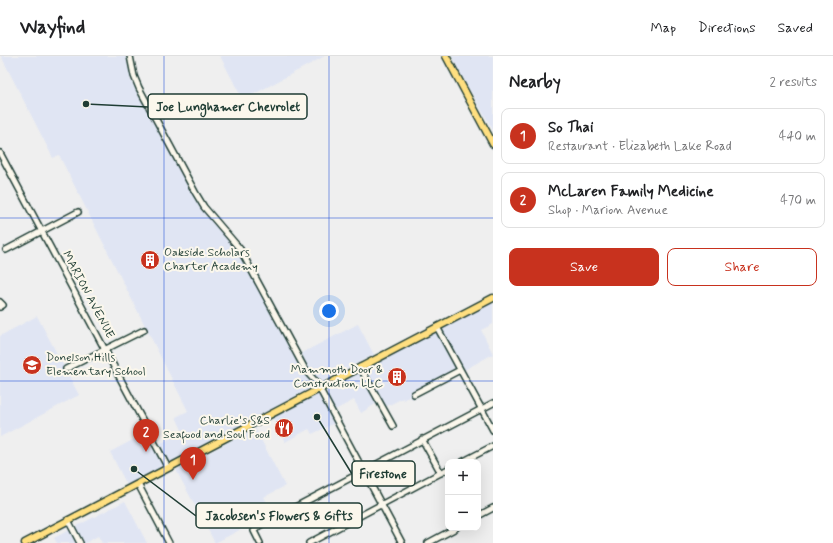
<!DOCTYPE html>
<meta charset="utf-8">
<style>
:root{--surface:#fff;--page:#f6f6f6;--text:#202124;--muted:#757577;--line:#e0e0e0;--accent:#c8321e}
body{margin:0;font-family:Mynerve,sans-serif;background:var(--page);color:var(--text)}
.controls{position:absolute;right:12px;bottom:12px;display:grid;overflow:hidden;border-radius:8px;box-shadow:0 4px 16px #0002}
.controls button{width:36px;height:36px;display:grid;place-items:center;padding:0;border:0;border-bottom:1px solid var(--line);background:var(--surface);color:var(--text);font:20px sans-serif}
.you{position:absolute;left:329px;top:255px;width:14px;height:14px;margin:-10px;border:3px solid #fff;border-radius:50%;background:#1a73e8;box-shadow:0 0 0 6px #1a73e833}
.badge{display:grid;place-items:center;width:26px;height:26px;border-radius:50%;background:var(--accent);color:#fff;font-size:13px;font-weight:700}
.pin{position:absolute;translate:-50% -33px;filter:drop-shadow(0 1px 2px #0008)}
.pin::after{content:'';position:absolute;top:21px;width:14px;height:12px;background:inherit;clip-path:polygon(0 0,100% 0,50% 100%)}
.list{margin:0;padding:0;list-style:none}
h2{display:flex;justify-content:space-between;align-items:center;height:52px;margin:0;padding:0 16px;font-size:17px}
h2 small{font-size:13px;font-weight:400;color:var(--muted)}
.list li{display:grid;grid-template-columns:26px 1fr auto;gap:12px;align-items:center;box-sizing:border-box;height:56px;margin:0 8px 8px;padding:0 8px;border:1px solid var(--line);border-radius:8px}
.list b{display:block;font-size:15px;white-space:nowrap}
.list p{margin:0;font-size:13px;white-space:nowrap;color:var(--muted)}
.list em{font-size:13px;font-style:normal;color:var(--muted)}
.actions{display:flex;gap:8px;padding:12px 16px}
.actions a{flex:1;padding:9px 0;border:1px solid var(--accent);border-radius:8px;text-align:center;font-size:14px;color:var(--accent)}
.actions .main{background:var(--accent);color:#fff}
.map{position:relative;flex:none;width:493px;height:487px;overflow:hidden}
header{display:flex;align-items:center;gap:24px;box-sizing:border-box;height:56px;padding:0 20px;background:var(--surface);border-bottom:1px solid var(--line)}
header strong{font-size:19px}
nav{display:flex;gap:22px;margin-inline-start:auto;font-size:14px}
main{display:flex}
aside{flex:1;background:var(--surface)}
.map>svg:first-child{display:block}
.built{fill:#e0e5f3}
.lines{fill:none;stroke-linecap:round;stroke-linejoin:round}
.minor-casing{stroke:#1f3d34;stroke-width:8}
.major-casing{stroke:#1f3d34;stroke-width:9}
.minor{stroke:#fbf7ec;stroke-width:5}
.major{stroke:#ffdf80;stroke-width:6}
.grid{fill:none;stroke:#1d4ed8;stroke-width:1;stroke-opacity:0.55}
.labels{text-anchor:middle;dominant-baseline:central;stroke-width:4;stroke-linejoin:round;paint-order:stroke}
.poi-label{font-size:12px;fill:#1f3d34;stroke:#fbf7ec;text-anchor:start}
.street-label{font-size:12px;fill:#1f3d34;stroke:#fbf7ec}
.leader{fill:none;stroke:#1f3d34;stroke-width:1.5}
.callout-dot{fill:#1f3d34;stroke:#fbf7ec;stroke-width:1.5}
.callout{fill:#fbf7ec;stroke:#1f3d34;stroke-width:1.5}
.callout-label{font-size:13px;text-anchor:middle;font-weight:bold;fill:#1f3d34}
</style>
<header>
<strong>Wayfind</strong>
<nav><a>Map</a><a>Directions</a><a>Saved</a></nav>
</header>
<main>
<div class="map">
<svg width="493" height="487" viewBox="0 0 493 487">
<rect width="100%" height="100%" fill="#efefef"/>
<filter id="ink" filterUnits="userSpaceOnUse"><feTurbulence type="fractalNoise" baseFrequency=".025" numOctaves="2"/><feDisplacementMap in="SourceGraphic" scale="8" xChannelSelector="R" yChannelSelector="G"/><feConvolveMatrix kernelMatrix="1 2 1 2 8 2 1 2 1" color-interpolation-filters="sRGB"/></filter>
<g filter="url(#ink)">
<path class="built" d="M1 0H126L131 25 195 143 237 193 294 301 358 268 374 299 339 316 300 338 127 429 110 396 148 376 155 390 183 376 176 361 188 355 59 99 53 102Z
M220 0H325L243 44Z
M452 0H493V74L465 26Z
M493 246V268L481 274 493 298 412 343 410 340 404 344 403 342 381 353 377 347 361 357 354 344 335 354 340 363 333 368 312 378 309 373 285 386 273 362Z
M37 260 79 339 0 381V280Z
M255 372 285 430 264 441 272 457 215 487 176 414Z
M125 445 147 487H102L98 480 85 487H57L54 482Z"/>
<g class="lines">
<defs>
<path id="minor" d="M130 0 134 20 139 32 195 136 204 151 240 193 306 315 316 326 402 487
M0 97 168 412
M6 194 78 156
M0 246 3 249 0 251
M437 271 493 374
M360 311 393 370
M66 313 144 274
M414 338 460 314
M422 383 441 417
M462 406 493 390
M138 428 169 487
M478 460 493 452
M68 464 80 487
M260 487 254 475 259 470 493 347
M309 487 448 413
M428 487 456 472"/>
<path id="major" d="M446 0 493 88
M25 487 493 242"/>
</defs>
<use href="#minor" class="minor-casing"/>
<use href="#major" class="major-casing"/>
<use href="#minor" class="minor"/>
<use href="#major" class="major"/>
</g>
</g>
<path class="grid" d="M164 0V487M329 0V487M0 162H493M0 325H493"/>
<defs>
<symbol id="building-disc" viewBox="-11 -11 22 22"><circle r="9.5" fill="#c8321e" stroke="#fbf7ec"/><path d="M-4-6H4V6H1V3H-1V6H-4ZM-2.5-4.3h1.7v1.8h-1.7ZM.8-4.3h1.7v1.8H.8ZM-2.5-1h1.7V.8h-1.7ZM.8-1h1.7V.8H.8Z" fill="#fff"/></symbol>
<symbol id="school-disc" viewBox="-11 -11 22 22"><circle r="9.5" fill="#c8321e" stroke="#fbf7ec"/><path d="M0-5L7-2L0 1L-7-2ZM-4 1L0 2.5L4 1V4Q0 6-4 4Z" fill="#fff"/></symbol>
<symbol id="restaurant-disc" viewBox="-11 -11 22 22"><circle r="9.5" fill="#c8321e" stroke="#fbf7ec"/><path d="M-5-6h1v4h1v-4h1v4h1v-4h1v5L-1.5 .5V6h-2V.5L-5-1ZM5-6V6H3V1.5H1.5Q1.5-4 5-6Z" fill="#fff"/></symbol>
</defs>
<g fill-rule="evenodd">
<use href="#building-disc" x="139" y="193" width="22" height="22"/>
<use href="#school-disc" x="21" y="298" width="22" height="22"/>
<use href="#building-disc" x="386" y="310" width="22" height="22"/>
<use href="#restaurant-disc" x="273" y="361" width="22" height="22"/>
</g>
<g class="labels">
<g class="poi-label">
<text x="164" y="197">Oakside Scholars<tspan x="164" dy="14">Charter Academy</tspan></text>
<text x="46" y="302">Donelson Hills<tspan x="46" dy="14">Elementary School</tspan></text>
<text x="383" y="314" text-anchor="end">Mammoth Door &amp;<tspan x="383" dy="14">Construction, LLC</tspan></text>
<text x="270" y="365" text-anchor="end">Charlie's S&amp;S<tspan x="270" dy="14">Seafood and Soul Food</tspan></text>
</g>
<g class="street-label">
<text transform="translate(88 239) rotate(62)">MARION AVENUE</text>
</g>
</g>
<path class="leader" d="M86 48L148 51M317 361L352 418M134 413L196 460"/>
<g class="callout-dot">
<circle cx="86" cy="48" r="4"/>
<circle cx="317" cy="361" r="4"/>
<circle cx="134" cy="413" r="4"/>
</g>
<g class="callout">
<rect x="148" y="38" width="159" height="25" rx="4"/>
<rect x="352" y="405" width="63" height="25" rx="4"/>
<rect x="196" y="447" width="166" height="25" rx="4"/>
</g>
<g class="callout-label">
<text x="228" y="55">Joe Lunghamer Chevrolet</text>
<text x="383" y="422">Firestone</text>
<text x="279" y="464">Jacobsen's Flowers &amp; Gifts</text>
</g>
</svg>
<div class="controls">
<button>+</button>
<button>−</button>
</div>
<div class="you"></div>
<div class="pin badge" style="left:193px;top:424px">1</div>
<div class="pin badge" style="left:146px;top:396px">2</div>
</div>
<aside>
<h2>Nearby<small>2 results</small></h2>
<ul class="list">
<li><span class="badge">1</span><div><b>So Thai</b><p>Restaurant · Elizabeth Lake Road</p></div><em>440 m</em></li>
<li><span class="badge">2</span><div><b>McLaren Family Medicine</b><p>Shop · Marion Avenue</p></div><em>470 m</em></li>
</ul>
<div class="actions"><a class="main">Save</a><a>Share</a></div>
</aside>
</main>
